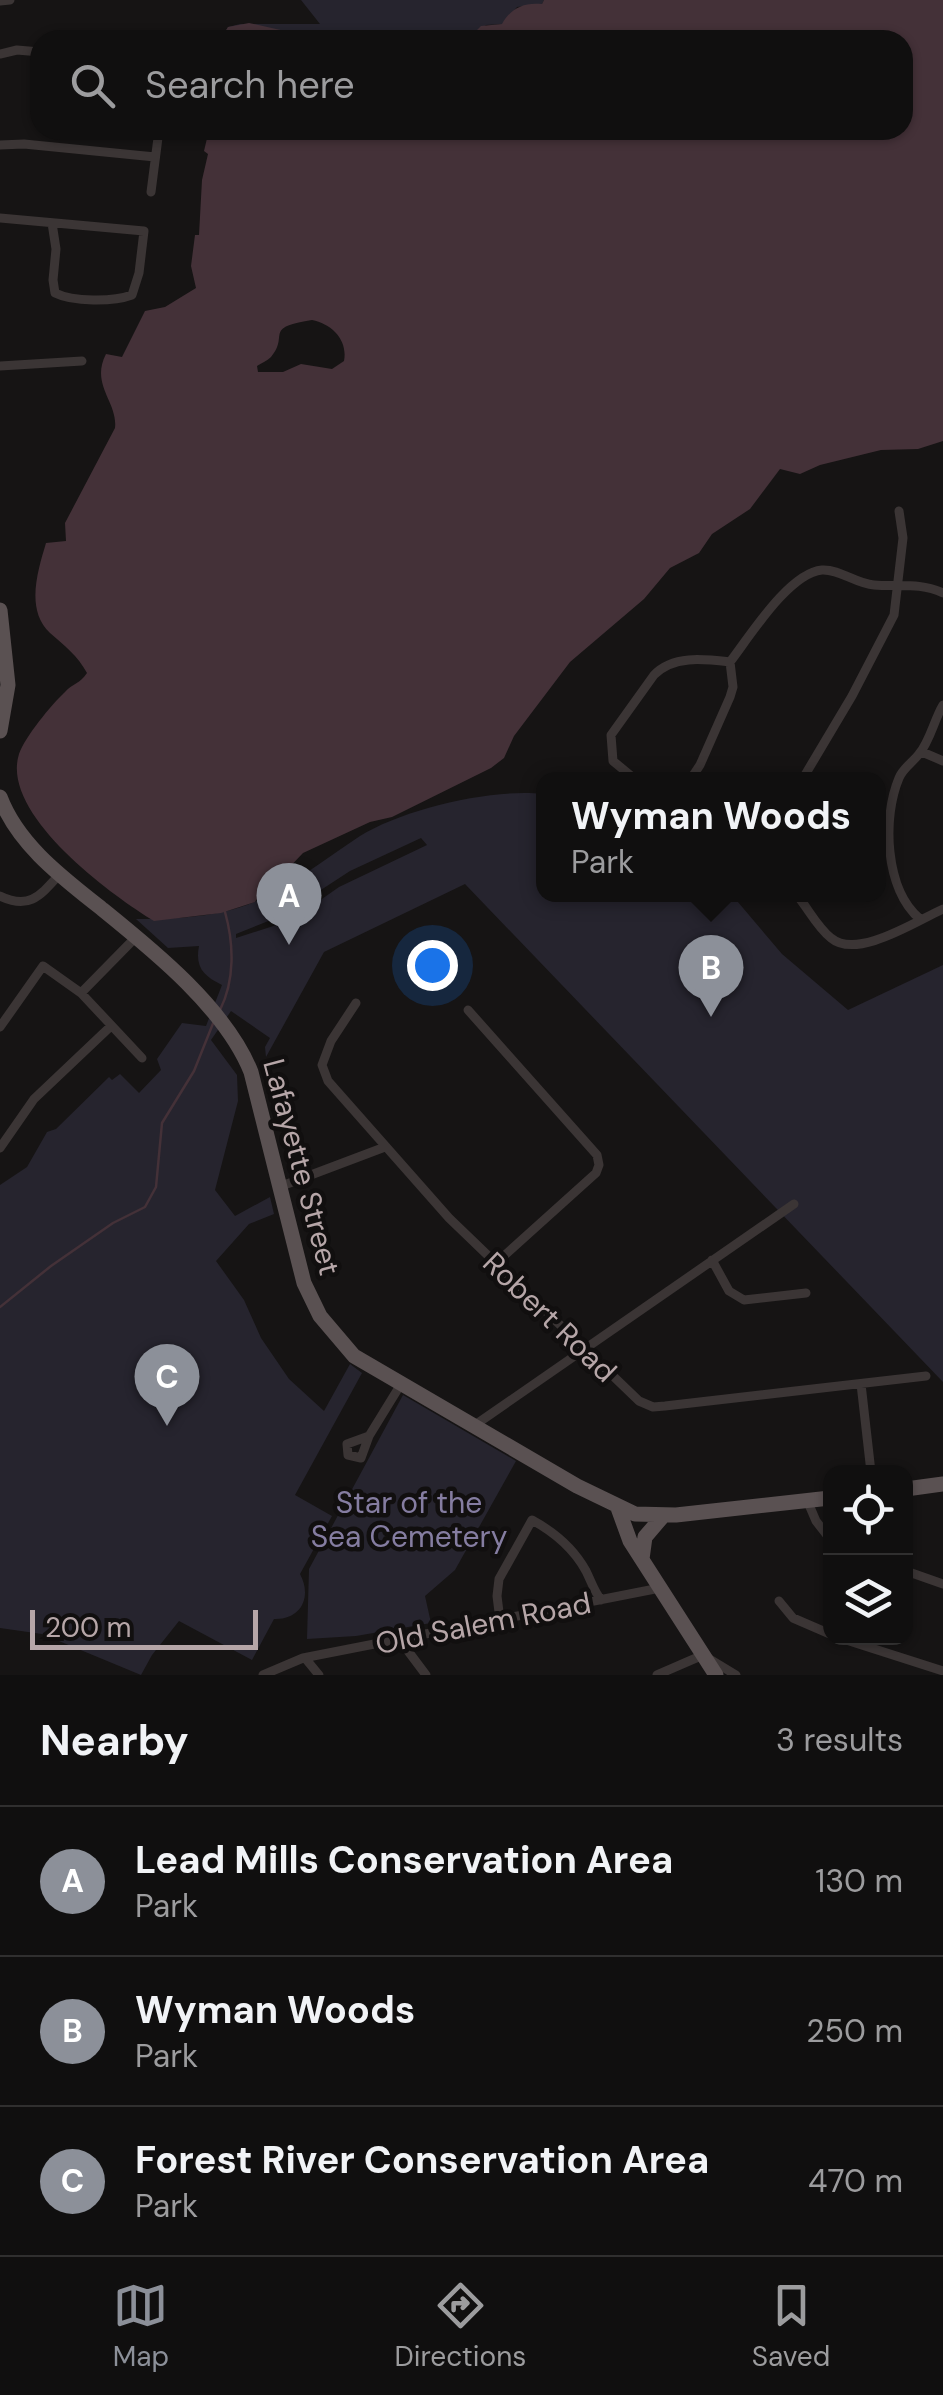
<!DOCTYPE html>
<style>
:root{--surface:#100f0f;--page:#1e1d1d;--text:#f1f3f6;--muted:#9c9c9e;--line:#302f2f;--accent:#8c9099}
body{margin:0;font-family:"DM Sans",sans-serif;background:var(--page);color:var(--text)}
.controls{position:absolute;right:30px;bottom:30px;display:grid;overflow:hidden;border-radius:20px;box-shadow:0 2px 8px #0004}
.controls button{width:90px;height:90px;display:grid;place-items:center;padding:0;border:0;border-bottom:2px solid var(--line);background:var(--surface);color:var(--text);font:50px sans-serif}
.scale{position:absolute;left:30px;bottom:25px;width:228px;box-sizing:border-box;padding-left:10px;border:5px solid #b6a6a8;border-top:0;font-size:28px;line-height:35px;white-space:nowrap;color:#b6a6a8;-webkit-text-stroke:8px #110f0f;paint-order:stroke}
.you{position:absolute;left:432px;top:965px;width:35px;height:35px;margin:-25px;border:8px solid #fff;border-radius:50%;background:#1a73e8;box-shadow:0 0 0 15px #1a73e833}
.badge{display:grid;place-items:center;width:65px;height:65px;border-radius:50%;background:var(--accent);color:#fff;font-size:32px;font-weight:700}
.pin{position:absolute;translate:-50% -82px;filter:drop-shadow(0 2px 5px #0008)}
.pin::after{content:'';position:absolute;top:52px;width:35px;height:30px;background:inherit;clip-path:polygon(0 0,100% 0,50% 100%)}
.popup{position:absolute;left:536px;top:772px;width:350px;height:130px;box-sizing:border-box;display:grid;place-content:center;border-radius:20px;background:var(--surface);filter:drop-shadow(0 2px 8px #0005);font-size:32px;white-space:nowrap;color:var(--muted)}
.popup b{font-size:38px;color:var(--text)}
.popup::after{content:'';position:absolute;left:50%;top:100%;margin-left:-20px;border:20px solid transparent;border-top-color:var(--surface)}
.list{margin:0;padding:0;list-style:none}
h2{display:flex;justify-content:space-between;align-items:center;height:130px;margin:0;padding:0 40px;font-size:42px}
h2 small{font-size:32px;font-weight:400;color:var(--muted)}
.list li{display:grid;grid-template-columns:65px 1fr auto;gap:30px;align-items:center;box-sizing:border-box;height:150px;padding:0 40px;border-top:2px solid var(--line)}
.list b{display:block;font-size:38px;white-space:nowrap}
.list p{margin:0;font-size:32px;white-space:nowrap;color:var(--muted)}
.list em{font-size:32px;font-style:normal;color:var(--muted)}
.icon{flex:none;width:55px;height:55px;fill:none;stroke:currentColor;stroke-width:2;stroke-linecap:round;stroke-linejoin:round}
.map{position:relative;flex:none;width:943px;height:1675px;overflow:hidden}
.search{position:absolute;background:var(--surface);box-shadow:0 2px 8px #0004;left:30px;right:30px;top:30px;height:110px;display:flex;align-items:center;gap:25px;box-sizing:border-box;padding:0 35px;border-radius:30px;color:var(--muted);font-size:38px}
.sheet{height:580px;background:var(--surface)}
nav{display:flex;justify-content:space-around;align-items:center;box-sizing:border-box;height:140px;border-top:2px solid var(--line);background:var(--surface);font-size:28px;color:var(--muted)}
nav a{display:grid;justify-items:center;gap:5px}
nav .on{color:var(--accent)}
.map>svg:first-child{display:block}
.green{fill:#26242e;fill-rule:evenodd}
.water{fill:#443138;fill-rule:evenodd}
.lines{fill:none;stroke-linecap:round;stroke-linejoin:round}
.stream{stroke:#443138;stroke-width:2.5}
.street{stroke:#3b3535;stroke-width:9}
.primary{stroke:#5a5152;stroke-width:15}
.labels{text-anchor:middle;dominant-baseline:central;stroke-width:9;stroke-linejoin:round;paint-order:stroke}
.street-label{font-size:30px;fill:#b6a6a8;stroke:#110f0f}
.park-label{font-size:30px;fill:#857da1;stroke:#110f0f}
</style>
<div class="map">
<svg width="943" height="1675" viewBox="0 0 943 1675">
<rect width="100%" height="100%" fill="#161414"/>
<path class="green" d="M301 0H544L542 4 517 7 503 24 486 25 467 40H220L228 27 240 24H320Z
M543 794 544 894 732 895 782 954 848 1010 943 965V1382L465 884 324 952 266 1057 265 1047 270 1038 231 1011 211 1040 237 1075 238 1101 215 1190 235 1216 270 1197 274 1214 249 1224 216 1261 244 1300 261 1338 289 1379 324 1411 350 1364 362 1373 295 1495 332 1516 300 1574C312 1596 302 1620 274 1619L252 1660 179 1621 152 1655 141 1675 42 1634 0 1628V1185L27 1167 47 1132 56 1129 109 1077 112 1080 120 1074 139 1093 161 1070 157 1059 182 1023 206 1026 222 985C203 976 195 967 199 946L168 948 136 919C166 919 198 918 227 911 275 900 319 863 360 836 403 809 492 788 543 794ZM421 838 427 845 339 887 292 920 236 938V934L281 916 350 871Z
M403 1395 516 1461 455 1570 425 1596 431 1623 356 1636 307 1639 309 1569Z"/>
<path class="water" d="M544 0H943V441L918 449 881 450 820 465 800 474 780 469 750 509 712 534 699 553 670 568 644 599 570 662 514 736 504 758 491 768 392 817 370 822 303 853 281 876 268 882 255 902 221 913 154 921C111 895 0 814 19 754 25 737 51 705 65 692 73 683 80 684 87 673 78 656 64 645 50 633 25 610 38 570 46 543L66 541 65 523 115 428C118 402 90 385 106 354L122 357 145 311 165 307 196 288 191 266 195 235H199L202 180 208 154 204 151 209 130H903V40H467L481 26 502 24C511 8 524 2 542 4ZM312 320C332 324 348 340 344 361L332 369 301 364 283 372H258L257 366C261 363 267 361 271 357 290 335 262 328 312 320Z
M249 23 325 40H220L228 27Z"/>
<g class="lines">
<path class="stream" d="M220 1010C235 980 234 944 225 912
M0 1307 51 1266 113 1223 145 1207 156 1187 162 1123 194 1071 214 1021"/>
<path class="street" d="M0 1 10 0
M0 54 17 50 40 52
M0 145 24 144 155 157
M151 192 159 130
M0 218 144 231 139 273 132 295C113 302 73 302 55 293L53 280 56 249 52 223
M0 366 82 361
M922 752 943 761
M636 780 613 761 611 735 654 675C673 655 704 659 730 662
M690 780 700 765 730 697 733 687 730 662C750 636 789 573 822 570 840 569 856 584 874 585 898 587 920 582 943 593
M802 780 852 696 894 615 903 538 899 511
M796 894C808 908 817 927 831 938 857 960 916 921 943 909
M0 896C29 910 40 896 59 875
M920 919C885 890 882 818 899 778 903 768 912 763 919 754 930 741 934 720 943 705
M81 993 136 937
M356 1003 331 1041 322 1065 328 1081 449 1218 639 1401 653 1407 665 1406 926 1376
M468 1010 597 1155 599 1165 596 1173 495 1264
M0 1027 43 966 81 993 142 1058
M0 1148 34 1099 111 1026
M279 1187 385 1147
M712 1260 729 1291 744 1300 806 1293
M861 1384 871 1472
M475 1425 794 1204
M369 1436 361 1458 348 1455 347 1444 369 1436 401 1384
M807 1500 816 1521 830 1539
M906 1571 943 1584
M779 1601 793 1618 830 1634
M500 1620 497 1596 499 1579 532 1520C554 1532 574 1549 586 1571 591 1581 594 1591 601 1600
M840 1638 943 1671
M399 1639 426 1675
M305 1658 319 1675
M263 1675 303 1658 660 1588
M657 1675 703 1655 736 1675"/>
<path class="primary" d="M0 610 8 685 0 731
M0 797C18 845 63 878 102 909 154 951 226 1009 251 1072L304 1283 320 1316 354 1356 577 1486 635 1514 676 1515 830 1498
M906 1489 943 1484
M618 1508 630 1541 716 1675
M642 1559 645 1537 663 1516"/>
</g>
<g class="labels">
<g class="street-label">
<text transform="translate(302 1167) rotate(75)">Lafayette Street</text>
<text transform="translate(550 1317) rotate(44)">Robert Road</text>
<text transform="translate(483 1623) rotate(-11)">Old Salem Road</text>
</g>
<g class="park-label">
<text x="409" y="1502">Star of the<tspan x="409" dy="34">Sea Cemetery</tspan></text>
</g>
</g>
</svg>
<div class="controls">
<button><svg class="icon" aria-label="locate" viewBox="0 0 24 24"><circle cx="12" cy="12" r="6"/><path d="M12 2v4M12 18v4M2 12h4M18 12h4"/></svg></button>
<button><svg class="icon" aria-label="layers" viewBox="0 0 24 24"><path d="M12 4l9 5-9 5-9-5zM3 14l9 5 9-5"/></svg></button>
</div>
<div class="scale">200 m</div>
<div class="you"></div>
<div class="pin badge" style="left:289px;top:945px">A</div>
<div class="pin badge" style="left:711px;top:1017px">B</div>
<div class="popup"><b>Wyman Woods</b>Park</div>
<div class="pin badge" style="left:167px;top:1426px">C</div>
<div class="search"><svg class="icon" aria-label="search" viewBox="0 0 24 24"><circle cx="10" cy="10" r="6"/><path d="M15 15l6 6"/></svg>Search here</div>
</div>
<section class="sheet">
<h2>Nearby<small>3 results</small></h2>
<ul class="list">
<li><span class="badge">A</span><div><b>Lead Mills Conservation Area</b><p>Park</p></div><em>130 m</em></li>
<li><span class="badge">B</span><div><b>Wyman Woods</b><p>Park</p></div><em>250 m</em></li>
<li><span class="badge">C</span><div><b>Forest River Conservation Area</b><p>Park</p></div><em>470 m</em></li>
</ul>
</section>
<nav>
<a class="on"><svg class="icon" aria-label="map" viewBox="0 0 24 24"><path d="M3 6l6-2 6 2 6-2v14l-6 2-6-2-6 2zM9 4v14M15 6v14"/></svg>Map</a>
<a><svg class="icon" aria-label="directions" viewBox="0 0 24 24"><path d="M12 3l9 9-9 9-9-9zM9 14v-3h6M13 9l2 2-2 2"/></svg>Directions</a>
<a><svg class="icon" aria-label="saved" viewBox="0 0 24 24"><path d="M7 4h10v16l-5-4-5 4z"/></svg>Saved</a>
</nav>
